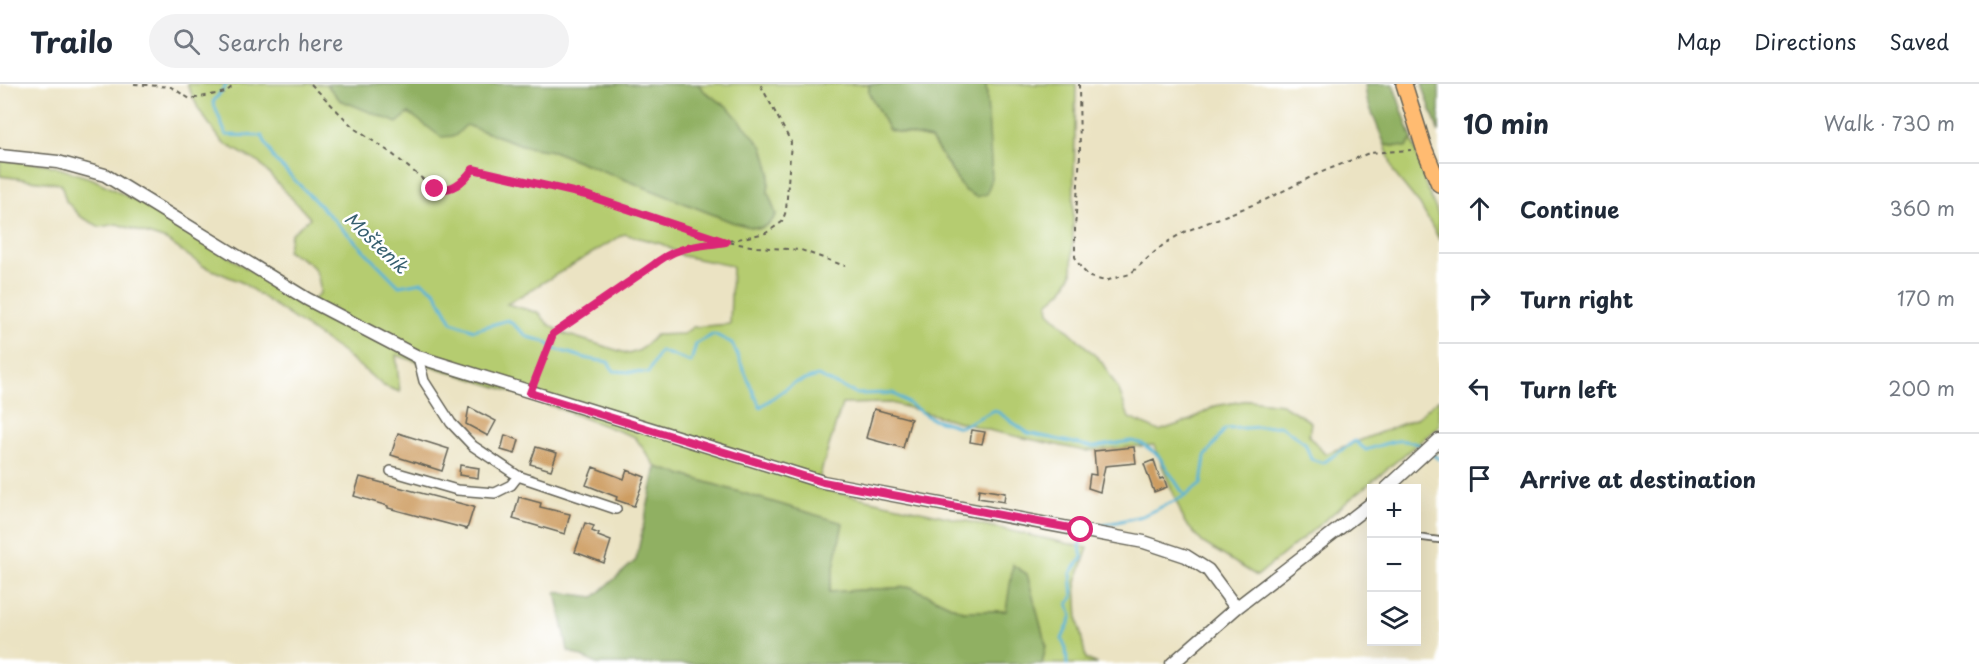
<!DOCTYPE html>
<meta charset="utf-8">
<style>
:root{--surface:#fff;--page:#f2f2f3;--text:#1f2937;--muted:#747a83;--line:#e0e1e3}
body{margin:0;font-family:"Playpen Sans",sans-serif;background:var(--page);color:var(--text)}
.controls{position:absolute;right:18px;bottom:18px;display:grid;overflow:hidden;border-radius:0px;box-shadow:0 6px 24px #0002}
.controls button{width:54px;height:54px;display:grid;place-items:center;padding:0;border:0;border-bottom:2px solid var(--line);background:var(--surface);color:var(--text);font:30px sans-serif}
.stop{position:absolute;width:18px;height:18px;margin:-14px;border:4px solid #db2777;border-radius:50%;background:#fff}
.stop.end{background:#db2777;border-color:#fff;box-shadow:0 2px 6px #0008}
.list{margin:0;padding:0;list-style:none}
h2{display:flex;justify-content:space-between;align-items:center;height:78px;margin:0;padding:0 24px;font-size:26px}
h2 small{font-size:20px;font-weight:400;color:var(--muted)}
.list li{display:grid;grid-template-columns:39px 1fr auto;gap:18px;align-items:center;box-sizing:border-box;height:90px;padding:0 24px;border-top:2px solid var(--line)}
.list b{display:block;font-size:22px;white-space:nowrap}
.list em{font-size:20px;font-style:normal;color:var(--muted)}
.icon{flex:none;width:33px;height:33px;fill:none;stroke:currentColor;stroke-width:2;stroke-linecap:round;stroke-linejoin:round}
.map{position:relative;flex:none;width:1439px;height:580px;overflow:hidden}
header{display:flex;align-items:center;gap:36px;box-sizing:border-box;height:84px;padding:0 30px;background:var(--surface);border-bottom:2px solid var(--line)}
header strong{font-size:28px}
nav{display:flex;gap:33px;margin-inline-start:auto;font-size:21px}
.search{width:420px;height:54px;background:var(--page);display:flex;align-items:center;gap:15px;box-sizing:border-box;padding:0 21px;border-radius:33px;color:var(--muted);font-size:22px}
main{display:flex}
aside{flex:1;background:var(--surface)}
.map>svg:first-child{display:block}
.green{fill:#b5cc70;stroke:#687446;stroke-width:1.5;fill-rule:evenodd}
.forest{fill:#90b062;stroke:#56663f;stroke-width:1.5}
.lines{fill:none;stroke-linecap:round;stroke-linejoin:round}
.stream{stroke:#58b4d6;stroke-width:3}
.building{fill:#cd9d62}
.service-casing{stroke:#646256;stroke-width:8}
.minor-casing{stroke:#646256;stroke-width:12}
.tertiary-casing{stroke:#646256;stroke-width:15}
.primary-casing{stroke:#646256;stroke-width:18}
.path{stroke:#646256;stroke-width:2;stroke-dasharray:4.5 4.5;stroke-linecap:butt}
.service{stroke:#fff;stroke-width:4.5}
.minor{stroke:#fff;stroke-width:9}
.tertiary{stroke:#fff;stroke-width:12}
.primary{stroke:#ffbb71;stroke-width:15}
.route{stroke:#db2777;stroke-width:8}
.labels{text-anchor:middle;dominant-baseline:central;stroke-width:5;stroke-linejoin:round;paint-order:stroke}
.water-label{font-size:18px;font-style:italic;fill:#376070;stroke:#fff}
</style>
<header>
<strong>Trailo</strong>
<div class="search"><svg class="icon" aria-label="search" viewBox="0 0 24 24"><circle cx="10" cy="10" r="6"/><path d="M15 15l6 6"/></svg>Search here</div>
<nav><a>Map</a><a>Directions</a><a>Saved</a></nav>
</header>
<main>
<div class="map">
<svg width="1439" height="580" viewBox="0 0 1439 580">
<rect width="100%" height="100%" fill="#fff"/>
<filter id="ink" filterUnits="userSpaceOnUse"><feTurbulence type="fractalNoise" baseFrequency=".0167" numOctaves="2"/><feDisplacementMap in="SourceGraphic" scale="12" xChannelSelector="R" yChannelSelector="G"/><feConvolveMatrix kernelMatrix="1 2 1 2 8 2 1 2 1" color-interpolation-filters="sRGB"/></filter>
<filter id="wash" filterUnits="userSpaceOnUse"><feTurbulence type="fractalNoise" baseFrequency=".008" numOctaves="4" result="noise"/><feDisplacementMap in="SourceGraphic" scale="24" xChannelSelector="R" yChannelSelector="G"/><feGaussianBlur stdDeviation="1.35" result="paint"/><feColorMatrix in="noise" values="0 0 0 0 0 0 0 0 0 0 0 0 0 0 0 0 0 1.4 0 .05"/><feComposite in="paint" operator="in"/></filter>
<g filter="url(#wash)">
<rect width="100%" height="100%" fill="#ebe3c3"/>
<path class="green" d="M187 0H326L340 16 466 41 528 63 553 67 732 138 760 145 776 131 768 108 770 88 728 23 705 8 698 0H869V9L889 46 931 55 964 106 987 9 986 0H1076L1072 190 1062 207 1048 219 1049 228 1101 277 1119 306 1129 334 1159 347 1191 336 1215 322 1249 316 1282 320 1311 338 1309 352 1325 370 1415 335 1439 315V342L1257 492 1203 459 1185 439 1154 361 1085 367 996 348 891 319 842 320 816 404 1088 464 1076 498 1078 536 1086 575 1098 580H1042L1046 561 1013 481 1007 527H962L911 503 829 508 842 439 656 383 635 353 522 311 396 271 400 308 384 302 342 268 241 198 203 182 166 156 117 140 100 143 81 133 66 117 61 100 0 92V76L46 80 93 95 156 127 307 222 320 209C320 181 309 178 287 167L291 150 310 134 258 78 223 59 199 26ZM624 150 662 160 683 172 732 182 730 240 693 243 683 250 656 251 640 266 629 270 565 250 548 240 539 229 507 220Z
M1412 55 1426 102 1439 133V155L1420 121 1394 89 1385 61 1407 63Z"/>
<path class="forest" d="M326 0H698L705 8 728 23 763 63 770 88 768 108 776 131C764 151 751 143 732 138L553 67 528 63 466 41 455 52 441 53 409 29 397 39 340 16Z
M869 0H986L992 94 987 110 976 113 964 106 931 55 889 46 869 9Z
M1365 0H1393L1412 55 1407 63 1385 61 1367 16Z
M1422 0H1439V49Z
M656 383 843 439 829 508 911 503 962 527H1006L1013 481 1027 490 1046 561 1042 580H597L568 567 556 508 594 513 636 476Z"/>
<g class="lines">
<path class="stream" d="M227 0 213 18 226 51 262 52 274 75 399 202 422 198 435 207 452 238 474 246 508 236 528 253 544 257 555 265 589 275 608 278 614 287 648 289 660 267 691 278 696 260 714 250 732 259 760 323 794 299 818 292 857 310 893 309 930 334 960 343 995 326 1028 349 1093 363 1131 357 1141 359 1158 371 1185 412
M1429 368 1439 375
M1091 444 1142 432 1185 412 1201 400 1205 373 1225 345 1281 342 1305 359 1311 375 1323 379 1355 357 1366 366C1387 359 1404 350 1424 364
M1067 580 1066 564 1062 555 1072 532 1068 520 1073 513 1071 489 1082 474 1080 462 1083 450"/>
</g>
<g id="blocks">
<path class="building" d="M469 323 496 337 488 352 466 340Z
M874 325 911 335 903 364 866 354Z
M972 346 985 348 982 360 970 358Z
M398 349 449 365 442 387 391 371Z
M505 351 519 356 515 370 501 366Z
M536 363 557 369 551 386 530 380Z
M1134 363 1136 379 1105 382 1100 408 1088 404 1090 390 1096 391 1094 367Z
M1154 376 1160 395 1164 394 1167 403 1154 408 1144 380Z
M460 381 479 384 478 394 459 391Z
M593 383 624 395 627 386 645 393 634 422 616 416 617 413 586 401Z
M360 393 474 423 467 445 388 424V422L354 412Z
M979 405 1005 409 1004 418 978 414Z
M519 413 541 419 540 423 570 430 565 450 513 435Z
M585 439 594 442 592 447 599 450 598 452 611 457 604 479 575 468Z"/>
</g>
</g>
<g filter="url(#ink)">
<use href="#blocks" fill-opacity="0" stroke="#646256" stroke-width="1.5"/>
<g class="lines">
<defs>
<path id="service" d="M1416 453 1439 456"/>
<path id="minor" d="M391 387 457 406 495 409 511 401 518 392 473 362 451 339 424 297 418 273
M518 392 616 425"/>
<path id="tertiary" d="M0 72 58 78 105 91 307 215 418 273 823 398 1144 458 1186 472 1208 486 1236 524
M1387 404 1439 356
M1172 580 1236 524 1372 419"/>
<path id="primary" d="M1404 0 1424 64 1439 100"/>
</defs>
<use href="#service" class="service-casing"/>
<use href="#minor" class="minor-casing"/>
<use href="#tertiary" class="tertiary-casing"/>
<use href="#primary" class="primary-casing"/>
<path class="path" d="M134 0 171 3 190 15 226 8 235 0
M311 0 355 45 391 69 435 105 447 107 457 101 473 85 586 111 726 158 757 163 801 166 845 182
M1079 0 1080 71 1075 144V173L1081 184 1090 193 1105 197 1130 190 1164 160 1184 148 1265 116 1317 90 1369 69 1411 66
M729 157 766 149 782 138 786 127 791 58 760 0
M534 299 553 250 652 182C677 161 692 163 723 158"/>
<use href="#service" class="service"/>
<use href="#minor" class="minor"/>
<use href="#tertiary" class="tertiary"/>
<use href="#primary" class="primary"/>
</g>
</g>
<g class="lines" filter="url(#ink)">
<path class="route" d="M435 105C453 107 462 99 473 85L586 111 726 158C694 163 678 161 652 182L553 250 530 309 823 398 1081 446"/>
</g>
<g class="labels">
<g class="water-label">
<text transform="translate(377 158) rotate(44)">Mošteník</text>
</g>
</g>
</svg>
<div class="controls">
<button>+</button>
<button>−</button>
<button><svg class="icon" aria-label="layers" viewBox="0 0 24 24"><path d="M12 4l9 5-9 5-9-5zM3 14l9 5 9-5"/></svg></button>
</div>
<div class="stop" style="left:1081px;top:446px"></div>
<div class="stop end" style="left:435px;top:105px"></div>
</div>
<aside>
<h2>10 min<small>Walk · 730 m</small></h2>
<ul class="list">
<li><svg class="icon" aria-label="ahead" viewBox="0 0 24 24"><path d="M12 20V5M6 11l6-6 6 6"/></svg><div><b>Continue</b></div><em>360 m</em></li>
<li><svg class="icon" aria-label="right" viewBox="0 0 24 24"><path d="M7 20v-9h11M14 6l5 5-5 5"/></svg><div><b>Turn right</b></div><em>170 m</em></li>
<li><svg class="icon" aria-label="left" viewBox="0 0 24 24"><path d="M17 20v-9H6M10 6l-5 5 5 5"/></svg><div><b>Turn left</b></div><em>200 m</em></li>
<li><svg class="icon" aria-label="arrive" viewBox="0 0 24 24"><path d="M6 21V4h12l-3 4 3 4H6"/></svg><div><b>Arrive at destination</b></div></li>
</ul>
</aside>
</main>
